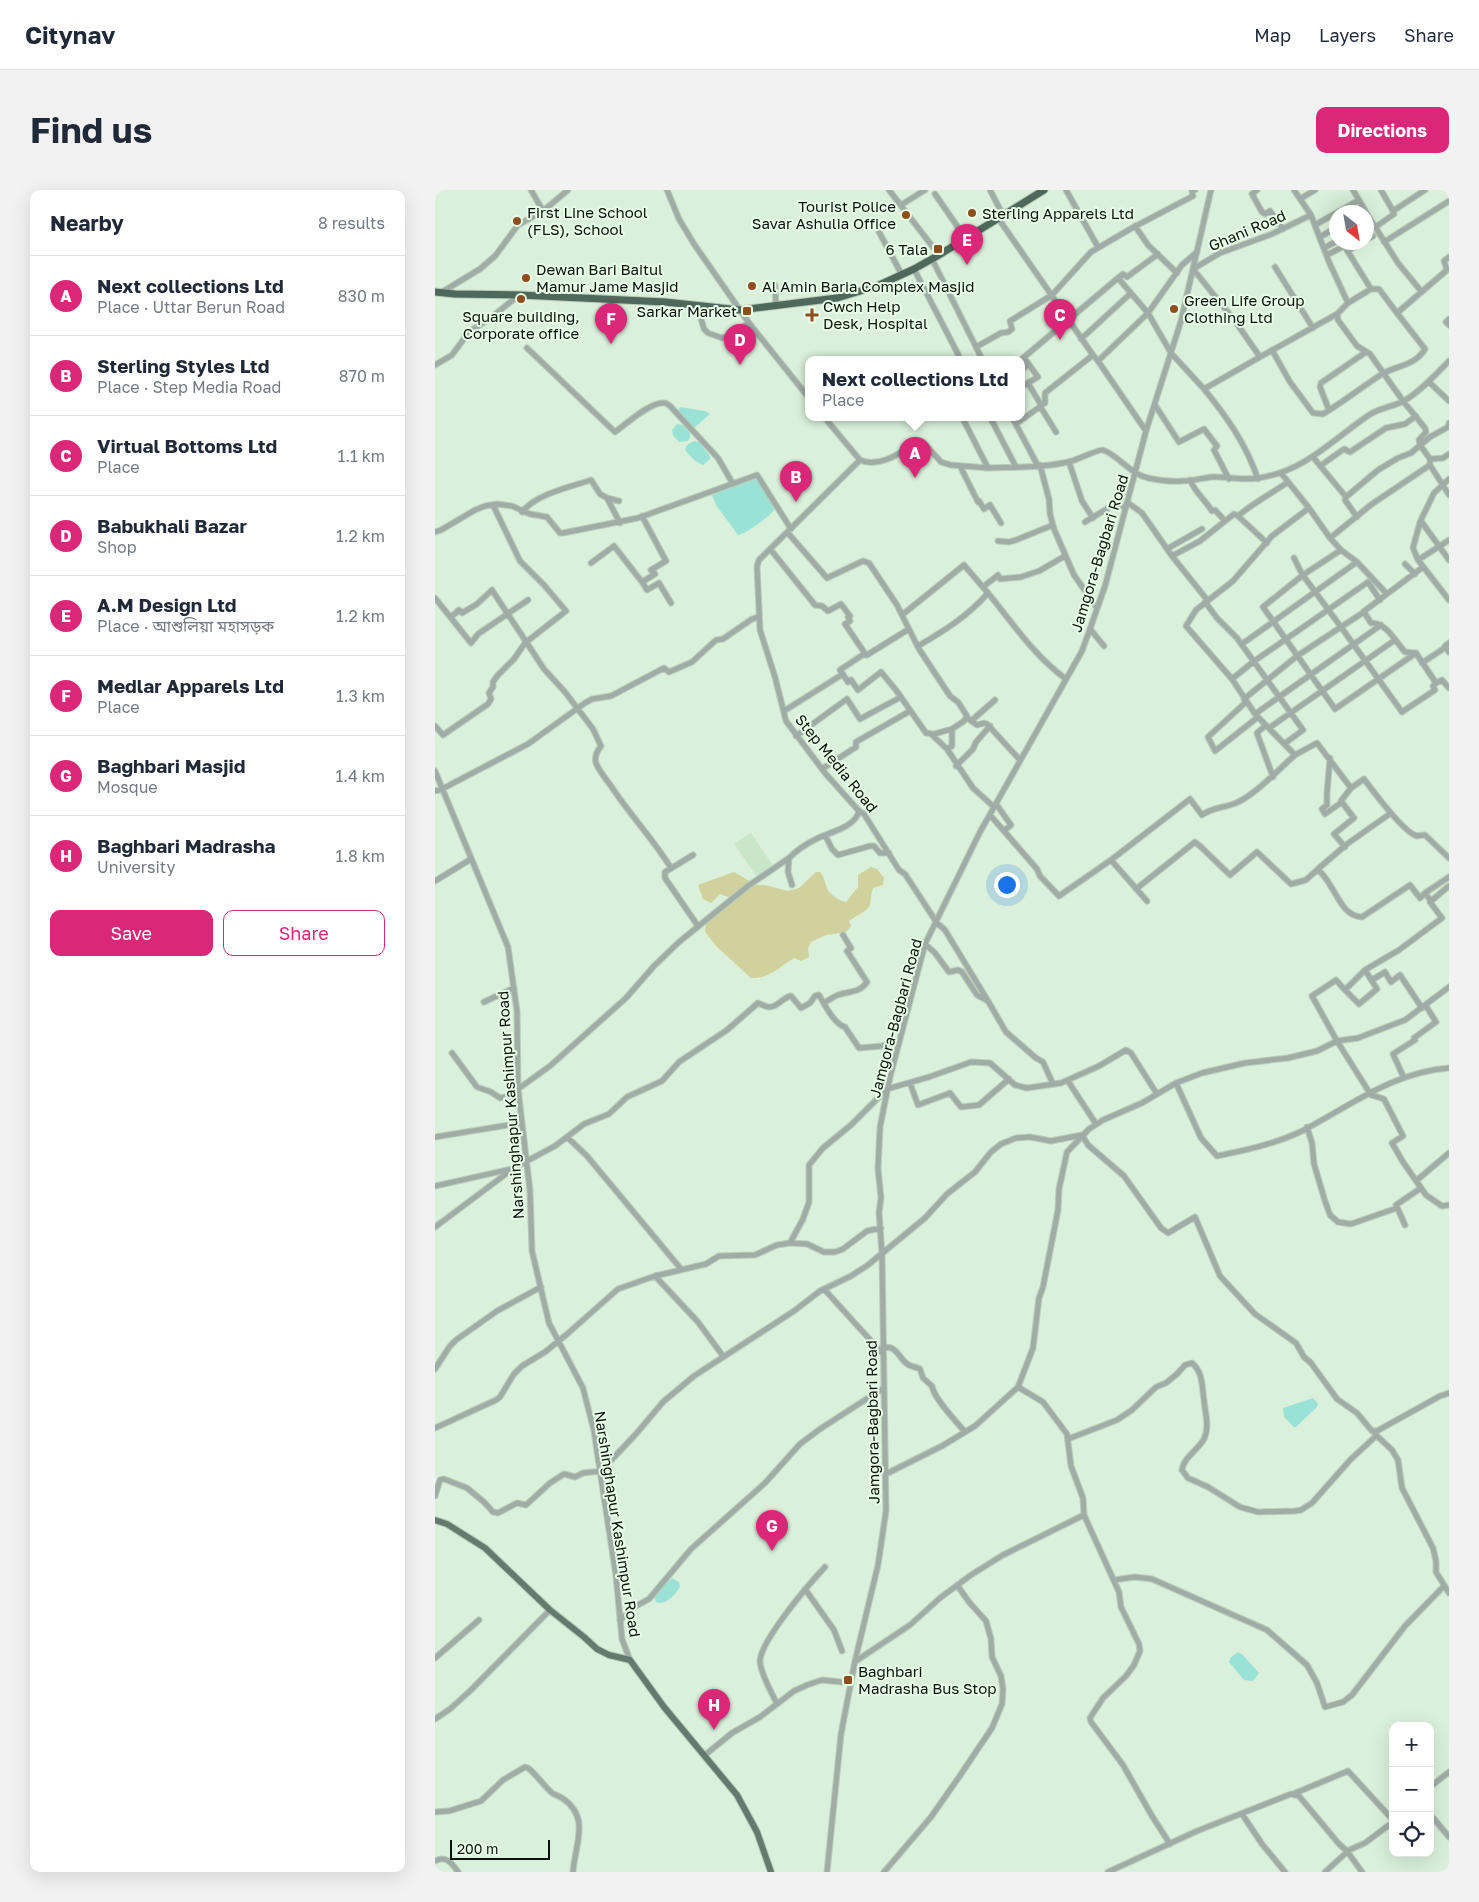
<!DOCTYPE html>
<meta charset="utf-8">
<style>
:root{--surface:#fff;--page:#f2f2f3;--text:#1f2937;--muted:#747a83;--line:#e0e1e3;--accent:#db2777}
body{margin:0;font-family:"Golos Text","Noto Sans Bengali",sans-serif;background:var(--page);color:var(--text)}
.controls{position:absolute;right:15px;bottom:15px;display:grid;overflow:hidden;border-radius:10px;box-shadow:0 5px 20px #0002}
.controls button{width:45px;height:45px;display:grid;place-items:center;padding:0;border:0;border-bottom:1px solid var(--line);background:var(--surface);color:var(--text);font:25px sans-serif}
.compass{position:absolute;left:894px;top:15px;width:45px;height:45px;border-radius:50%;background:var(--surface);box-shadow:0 5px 20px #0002;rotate:149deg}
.scale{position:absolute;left:15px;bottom:12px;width:100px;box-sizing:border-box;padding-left:5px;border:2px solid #0c130c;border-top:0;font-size:14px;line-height:18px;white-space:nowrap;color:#0c130c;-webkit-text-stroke:4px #e7fde7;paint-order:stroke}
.you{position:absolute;left:571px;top:694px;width:18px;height:18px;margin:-12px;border:4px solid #fff;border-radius:50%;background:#1a73e8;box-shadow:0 0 0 8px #1a73e833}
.badge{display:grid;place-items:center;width:32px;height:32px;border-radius:50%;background:var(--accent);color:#fff;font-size:16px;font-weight:700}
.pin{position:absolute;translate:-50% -41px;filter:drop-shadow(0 1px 2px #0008)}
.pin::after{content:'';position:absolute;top:26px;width:18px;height:15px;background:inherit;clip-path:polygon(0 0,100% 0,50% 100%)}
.popup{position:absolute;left:370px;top:166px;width:220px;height:65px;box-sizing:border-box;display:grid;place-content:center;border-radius:10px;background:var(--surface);filter:drop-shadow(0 1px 4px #0005);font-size:16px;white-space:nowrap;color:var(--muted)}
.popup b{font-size:19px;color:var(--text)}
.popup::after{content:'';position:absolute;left:50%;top:100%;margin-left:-10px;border:10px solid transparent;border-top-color:var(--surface)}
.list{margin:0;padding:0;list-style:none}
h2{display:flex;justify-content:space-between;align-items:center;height:65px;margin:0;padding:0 20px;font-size:21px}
h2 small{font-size:16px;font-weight:400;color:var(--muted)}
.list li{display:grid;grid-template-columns:32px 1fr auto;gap:15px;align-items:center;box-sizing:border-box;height:80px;padding:0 20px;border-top:1px solid var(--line)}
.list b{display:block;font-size:19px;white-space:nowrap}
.list p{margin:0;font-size:16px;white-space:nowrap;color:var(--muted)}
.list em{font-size:16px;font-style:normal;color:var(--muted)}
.actions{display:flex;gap:10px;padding:15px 20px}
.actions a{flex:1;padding:11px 0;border:1px solid var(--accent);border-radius:10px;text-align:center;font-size:18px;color:var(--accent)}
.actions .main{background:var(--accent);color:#fff}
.icon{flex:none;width:28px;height:28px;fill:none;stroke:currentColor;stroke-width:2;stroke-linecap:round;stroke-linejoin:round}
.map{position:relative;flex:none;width:1014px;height:1682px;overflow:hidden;border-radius:10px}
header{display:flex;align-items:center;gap:30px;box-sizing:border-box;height:70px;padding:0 25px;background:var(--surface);border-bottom:1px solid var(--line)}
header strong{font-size:24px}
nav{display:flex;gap:28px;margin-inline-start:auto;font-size:18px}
.intro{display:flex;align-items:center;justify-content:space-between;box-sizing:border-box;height:120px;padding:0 30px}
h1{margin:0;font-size:35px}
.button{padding:12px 22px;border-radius:10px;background:var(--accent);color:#fff;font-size:18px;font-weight:700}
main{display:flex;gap:30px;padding:0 30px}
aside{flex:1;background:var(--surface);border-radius:10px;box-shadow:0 5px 20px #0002}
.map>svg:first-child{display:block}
.built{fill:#c9e5ca}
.green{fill:#d1d19d}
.water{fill:#99e2d5}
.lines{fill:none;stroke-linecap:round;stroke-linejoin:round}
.minor-casing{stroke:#b9cdb9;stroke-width:7}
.major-casing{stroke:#b9cdb9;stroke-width:8}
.highway-casing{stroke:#b9cdb9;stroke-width:9}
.minor{stroke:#a0ada6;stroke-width:5}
.major{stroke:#647a6f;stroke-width:6}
.highway{stroke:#4e685b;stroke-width:7}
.poi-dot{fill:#8f4d1c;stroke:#e7fde7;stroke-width:2}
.labels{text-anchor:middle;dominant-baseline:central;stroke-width:4;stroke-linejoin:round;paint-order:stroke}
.poi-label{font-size:15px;fill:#0c130c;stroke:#e7fde7;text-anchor:start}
.street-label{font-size:15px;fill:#0c130c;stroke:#e7fde7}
</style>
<header>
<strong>Citynav</strong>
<nav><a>Map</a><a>Layers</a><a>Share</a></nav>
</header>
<div class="intro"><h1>Find us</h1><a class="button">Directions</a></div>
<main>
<aside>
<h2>Nearby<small>8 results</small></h2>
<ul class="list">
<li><span class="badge">A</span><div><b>Next collections Ltd</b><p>Place · Uttar Berun Road</p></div><em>830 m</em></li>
<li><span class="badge">B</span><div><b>Sterling Styles Ltd</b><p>Place · Step Media Road</p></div><em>870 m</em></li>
<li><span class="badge">C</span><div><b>Virtual Bottoms Ltd</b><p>Place</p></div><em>1.1 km</em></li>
<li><span class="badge">D</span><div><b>Babukhali Bazar</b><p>Shop</p></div><em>1.2 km</em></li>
<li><span class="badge">E</span><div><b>A.M Design Ltd</b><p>Place · আশুলিয়া মহাসড়ক</p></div><em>1.2 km</em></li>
<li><span class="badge">F</span><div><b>Medlar Apparels Ltd</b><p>Place</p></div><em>1.3 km</em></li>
<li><span class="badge">G</span><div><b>Baghbari Masjid</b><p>Mosque</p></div><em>1.4 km</em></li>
<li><span class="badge">H</span><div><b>Baghbari Madrasha</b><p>University</p></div><em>1.8 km</em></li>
</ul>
<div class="actions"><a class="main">Save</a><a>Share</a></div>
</aside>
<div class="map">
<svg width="1014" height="1682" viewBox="0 0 1014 1682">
<rect width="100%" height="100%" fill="#daf0da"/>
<path class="built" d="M316 643 341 680 325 691 299 654Z"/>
<path class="green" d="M436 677 442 679 449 688 448 695 438 698C436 704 436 709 435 715 433 721 419 727 414 731L416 736 411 742 391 745 376 752 373 758 374 767 366 771 359 768C344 777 334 789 316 788L281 756 270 742 271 733 301 710 285 704 276 713 268 709 263 695 299 682 321 695H330L353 701 364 698 381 682H385C393 692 388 699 400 707 404 710 406 711 411 712L423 697V685Z"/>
<path class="water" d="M245 217 270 221 275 224 259 238 243 220Z
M242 234 248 235 255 243V248L252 251 244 252 238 245 237 240Z
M259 251 264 252 275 266V269L268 275 259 270 250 260 252 255Z
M318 288C325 291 337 313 339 320 334 327 311 344 303 345L281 315 277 305Z
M878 1208 883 1214 882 1217 861 1237H859L849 1227 848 1218Z
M237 1388 244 1392 245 1397C240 1405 232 1414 222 1413L219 1408 221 1403Z
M803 1462 807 1464 824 1483 818 1491 809 1490 794 1472 795 1468Z"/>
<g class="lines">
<defs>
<path id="minor" d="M96 0 108 21
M232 0 244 29 259 54 314 133 374 208
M454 0 504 65
M555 0 568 25
M631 0 663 57
M822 0 817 4 827 22 830 24 835 21 848 39
M859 0 876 25 894 72 913 113 902 124 903 130 922 156 935 164 968 211 990 238 991 242 984 250 985 255 995 269V275L1014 305
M918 0 931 22
M946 0 958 21
M500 4 531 49
M865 9 880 0
M466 15 490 0
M932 24 963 73 986 101
M876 25 837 44 785 63 758 79 800 131 825 167 902 124
M563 28 658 165
M880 35 924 10
M700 36 713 55 742 83
M444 42 467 85
M932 43 959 24 958 21 990 0
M885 47 902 37
M932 49 938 46
M949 52 1014 11
M910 57 936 99
M889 58 902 51
M913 61 927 52
M892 65 917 52
M497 69 541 157 566 143 573 142 577 139 575 131 617 105 656 62 697 38 758 6 757 1 760 0
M840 77 878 138
M479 79 524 166 521 169
M683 88 688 84 692 87 723 64
M340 95 341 116
M7 102 45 79 60 66 83 35 108 21 133 0
M913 113 936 99H944L962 123
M262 115 269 139 273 143 287 148 294 146 314 133
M1014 129 1011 132 1014 135
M646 149 696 103
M541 157 547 169
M92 158 180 242C190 235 216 211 229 213 231 213 234 215 236 217L283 268 298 294
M837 160 855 192 878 223 888 224C908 212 927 197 947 184 961 176 981 175 990 159L962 123 1012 80 1009 71 1014 67
M663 171 711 241
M0 175 17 165 34 142 57 127 84 105
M586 181 591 176 588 168 683 88 713 123 736 163 769 199 825 167
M994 192 1014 211
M593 193 606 215
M769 199C792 227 811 254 823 289
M586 200 588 196 603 187 590 169
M720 215 744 252 769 239 782 256 779 260 794 289
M605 216 621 242
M894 220 885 197 886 193 931 162
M389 227 425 270 324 370 322 376 325 440 340 487 351 531 390 583 424 621 429 624 464 680 470 684 502 733 510 740 553 811
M555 227 581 277
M577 227 603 276
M581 234 610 213V203L658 165 663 171 713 123 747 75 762 62
M878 267 911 307 943 280 963 268 976 263 995 247 1013 237 1014 233
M995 269 1008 268 1014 264
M425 270C445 279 468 261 485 251L488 252 506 272 516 275 553 278 527 227
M634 272 647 311 658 328
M605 275 614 309 615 324 619 339 639 385 662 418
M525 276 543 312 544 311 549 319 555 315 566 333
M885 276 909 259 915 262 951 238 970 234 981 226
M553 278C580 277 610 278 637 271 643 269 665 259 668 260 683 265 695 284 713 288 723 290 737 292 747 291 757 291 767 288 777 287 793 286 807 291 823 288 869 282 897 250 934 225 944 218 957 217 969 211 986 201 1000 185 1014 171
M846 283 874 318 895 348
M1014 289 999 303 985 332 978 358 983 370 1014 410
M755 290C760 302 770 310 777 321L780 320 790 331
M911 307 910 310 922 327
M172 308 184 311
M692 312 707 323 737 366 773 411
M874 318 837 346 798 391 761 420 751 436 797 489 820 524 860 565 882 553 916 598 929 589C938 601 969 643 982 646 982 646 989 645 990 645L1014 668
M87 322C101 304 135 297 156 290L165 304 172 308 185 333
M803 326 832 353
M986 331 1014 370
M650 332 680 314 691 318
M0 342 6 340 40 320 50 316 62 314 77 316 95 324 112 327 125 343H128L203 328 322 285 356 339
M353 343 392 388 428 371 434 373 462 415 484 459 515 506 523 512 532 526 529 531 517 539V556L512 559 538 598 559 617
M563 351 574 352 581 350 618 335
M732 359 767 339
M336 360 380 415 387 416 393 421 406 414 415 426 413 427 415 431 410 434 431 465
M906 360 868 385 828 417 900 519 981 463
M737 366 765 351 799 324 803 326C818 313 836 304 853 292
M859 368 867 384 906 437 929 422 936 433C951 432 961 452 970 462L981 463 1001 493 1007 490 1014 498
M983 370 1014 350
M156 373 179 356 207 392 220 384 216 380 231 371 207 326
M970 374 980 384
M207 392 212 400 224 393 236 413
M548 397 563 385 565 389 586 387 604 381 630 366
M951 403 952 404 988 377
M0 408 36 453 43 444 93 410
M770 412 782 428 802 448 868 540 849 554
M928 422 952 404 922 372 906 360 895 348 937 314 995 275
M467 425 529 375 553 403
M16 427 24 420 27 423 42 414 57 400 109 479 130 502 158 539 166 556C162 561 159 566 161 573 164 581 171 589 176 596 195 625 219 650 236 678
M474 439 432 465 429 464 405 480 413 492 416 490 423 500 446 482 461 500 491 543 499 544 517 539
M655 439 669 456
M1014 453 1010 456 1014 462
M807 454 922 372
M483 456C509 441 533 426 553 403 576 431 600 467 631 489
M987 473 1011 457
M797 489 818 472 933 392 945 410
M809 509 862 466 906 437 967 522 1000 500 998 496 1001 493
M811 512 773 547 780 561 823 527
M349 521 408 484
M820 524 946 435
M532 528 542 535 549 533 552 534 585 570
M536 531 560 510
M831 535 822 543 838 587
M0 536 8 545 53 514 56 509 54 503 58 497V492L63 485 79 469 90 453 131 421 109 395 85 371 58 315
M834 538 960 450
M496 544 512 559
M361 546 412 509 425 529 466 507
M895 568 892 603V615L887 619 890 624 907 612
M521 576 538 559 541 552 555 536
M387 579 421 557V552L475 521
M0 581 73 757 82 821 83 899 95 1001 97 1061 114 1133 148 1198 159 1241 181 1386 187 1449 195 1470
M0 601 7 599 93 554 150 513 157 509 176 506 229 478 234 482 257 472 281 450 288 449 317 429 323 427
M561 614 576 635 569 641
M956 623 912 654 883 679C887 684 892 689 895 695 904 708 909 726 927 727L975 695 985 708 990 703 996 711
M555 625 602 679 605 686 624 706 676 670 712 711
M390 645 397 659 403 665 435 656H439L445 663H454
M910 657 899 644 919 628 906 611 916 598
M258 665 230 682V688L263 736
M676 670 755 609 767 625C778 617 789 618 801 613 820 605 844 579 860 565
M0 691 36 669
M357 695 353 682 354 668C362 660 371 654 381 649 394 642 420 638 424 621
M701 699 760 652 766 657 795 685 822 662 856 694 871 690 883 679
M990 703 1014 687
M490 754 500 763 514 782 523 780 527 782 542 805 553 811 571 842 601 868 608 872 618 894
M937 790 950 782 956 792 965 785 987 818
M1014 797 970 830 923 848 902 851 936 905 949 909 968 946 957 953 968 972 991 1005 1007 1016 1014 1015
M910 800 924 814 942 799 930 780
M49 812 79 798
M389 813C394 810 398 807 403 805 414 801 425 803 432 792L412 761 416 758 408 745
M17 863 42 897 56 902 65 908 84 904
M969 888 958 864 980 850 979 848 1001 832 991 816
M633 891 661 934
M475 893 483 915 515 903 526 917 544 915 574 889
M741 893 766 948 782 966C811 960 840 954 867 941 915 916 958 882 1014 878
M83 899 115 876 191 808 219 776 244 752 313 696 354 668
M872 937 877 953 879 974 890 1011 895 1025 903 1032 916 1034 962 1018
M0 947 86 933
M132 947 152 966 246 1079
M981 991 1014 963
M0 996 76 979
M970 1035 961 1015 986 998
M0 1037 79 978 120 956 149 934 174 924 192 907 227 891 244 872 292 840 323 813C326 814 330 817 334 817 342 818 348 807 356 806L366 818 375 813 380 806 384 805C390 815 399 834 410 837L424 858 447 856 463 852
M355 1053 368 1029 374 1012V975L388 958 416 935 452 899 494 887 536 872 555 873 580 895 592 898 626 893 664 876 691 860 696 863 722 904
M220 1086 263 1132 288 1166
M389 1099 448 1164
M448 1158C462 1154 464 1170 474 1175 477 1177 482 1177 485 1179L488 1188 497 1196C499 1209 521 1231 530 1242
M0 1179 15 1156 21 1150 62 1121 106 1097
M583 1197 608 1212 632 1244 636 1276 648 1308 649 1325 684 1402 686 1417 704 1454 705 1461 699 1475 691 1486 668 1508 655 1528 656 1532 688 1575 717 1626 735 1654
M0 1238 61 1210 65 1207 79 1184 87 1176 110 1162 131 1145 183 1099 220 1086 271 1074 284 1066 320 1065 342 1055 355 1053 372 1054 389 1062H400L408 1059 432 1041 446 1038
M940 1244 957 1260 963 1270 967 1298 998 1358 1001 1371V1382L1014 1403
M633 1249 682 1230 697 1220 721 1197 731 1193 742 1184 750 1175 757 1173C768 1182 767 1197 769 1210 770 1223 775 1236 769 1249 763 1260 748 1268 747 1280L753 1288 773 1297 805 1317 823 1322 860 1321 866 1320 877 1313 916 1269 941 1246
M451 1284 507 1256 540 1236 583 1197 598 1158 604 1108 608 1097 623 1020 624 999 632 962 654 939 668 930 707 913 741 893 767 883 810 873 853 868 882 861 902 851 877 806 901 790 910 800 930 780 964 760 1007 728 995 712 1014 696
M0 1306 5 1290 9 1289 32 1298 49 1312 58 1322 63 1323 82 1313 91 1315 115 1293 129 1284 140 1287 148 1283 166 1281 201 1244 228 1212 259 1186 359 1121 385 1101 416 1086 433 1075 490 1028 512 1004 540 982 556 962 566 954 581 948 595 947 616 951 647 945 653 955 689 986 726 1038 733 1043 760 1027 785 1086 820 1124 861 1153 869 1167 876 1173 902 1209 922 1223 937 1241H942L1005 1206 1014 1203
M679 1390 700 1387 717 1389 832 1440 872 1475 882 1493 890 1517 908 1512 917 1505 970 1436 1009 1396
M370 1399 399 1440 407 1461
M185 1430 201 1416 214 1409 256 1359 330 1293 365 1254 385 1239 447 1199
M0 1468 44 1430
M421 1471 475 1435 505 1408 536 1385 568 1365 649 1325
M342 1514C337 1503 325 1483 325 1471 326 1450 374 1394 390 1377
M0 1529 15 1519 36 1500 115 1420
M270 1565 297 1543 325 1527 359 1501 372 1495 387 1490 416 1493
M995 1597 1014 1582
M858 1604 913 1581 958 1630
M0 1622 14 1621 46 1611 68 1590 90 1577 93 1578C102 1585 108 1595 117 1603 120 1605 124 1606 127 1608 156 1627 140 1654 138 1682
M807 1624 827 1654 850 1682
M995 1624 1014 1647
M912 1661 927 1682
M0 1671C11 1665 17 1673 23 1682
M392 1682 406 1544 420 1471 443 1375 451 1321 447 1064 444 1022 446 1008 443 979 445 937 455 887 490 754 545 642 647 461 655 439 670 396 711 241 746 131 776 0
M449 1682 496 1627 524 1587 557 1538 567 1514 568 1499 566 1486 557 1467 556 1449 551 1431 534 1412 522 1395
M673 1682 762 1641 856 1604 864 1606 904 1654 912 1661 930 1653 958 1632
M890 1682 912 1662"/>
<path id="major" d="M0 1330 12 1334 50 1358 115 1420 149 1447 162 1459 174 1465 195 1470 229 1517 302 1605 322 1642 336 1682"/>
<path id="highway" d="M0 102 20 104 85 105 230 112 305 120 402 108 442 96 479 79 504 65 609 0"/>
</defs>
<use href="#minor" class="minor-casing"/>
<use href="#major" class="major-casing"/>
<use href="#highway" class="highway-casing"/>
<use href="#minor" class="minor"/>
<use href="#major" class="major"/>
<use href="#highway" class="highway"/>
</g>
<g class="poi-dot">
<circle cx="537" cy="23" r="5"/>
<circle cx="471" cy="25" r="5"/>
<circle cx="82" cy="31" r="5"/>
<rect x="498" y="54" width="10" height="10" rx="2.5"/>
<circle cx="91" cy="88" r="5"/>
<circle cx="317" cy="96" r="5"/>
<circle cx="86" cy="109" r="5"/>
<circle cx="739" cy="119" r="5"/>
<rect x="307" y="116" width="10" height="10" rx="2.5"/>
<path d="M374.5 117.5h5v5h5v5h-5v5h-5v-5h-5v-5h5z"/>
<rect x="408" y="1485" width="10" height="10" rx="2.5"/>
</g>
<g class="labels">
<g class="poi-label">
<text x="461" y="16" text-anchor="end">Tourist Police<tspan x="461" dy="17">Savar Ashulia Office</tspan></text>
<text x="92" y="22">First Line School<tspan x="92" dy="17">(FLS), School</tspan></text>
<text x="547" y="23">Sterling Apparels Ltd</text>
<text x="493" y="59" text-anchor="end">6 Tala</text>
<text x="101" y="79">Dewan Bari Baitul<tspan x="101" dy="17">Mamur Jame Masjid</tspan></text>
<text x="327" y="96">Al Amin Baria Complex Masjid</text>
<text x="749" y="110">Green Life Group<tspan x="749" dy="17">Clothing Ltd</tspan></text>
<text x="388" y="116">Cwch Help<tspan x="388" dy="17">Desk, Hospital</tspan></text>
<text x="302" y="121" text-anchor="end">Sarkar Market</text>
<text x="86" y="126" text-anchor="middle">Square building,<tspan x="86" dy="17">Corporate office</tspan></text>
<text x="423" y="1481">Baghbari<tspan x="423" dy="17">Madrasha Bus Stop</tspan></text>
</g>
<g class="street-label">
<text transform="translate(812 40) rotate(-23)">Ghani Road</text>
<text transform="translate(664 363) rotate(-73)">Jamgora-Bagbari Road</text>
<text transform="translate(402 573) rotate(51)">Step Media Road</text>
<text transform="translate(460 828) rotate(-75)">Jamgora-Bagbari Road</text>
<text transform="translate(75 915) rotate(-94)">Narshinghapur Kashimpur Road</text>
<text transform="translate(437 1232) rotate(-91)">Jamgora-Bagbari Road</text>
<text transform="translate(183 1334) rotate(81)">Narshinghapur Kashimpur Road</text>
</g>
</g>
</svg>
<div class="controls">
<button>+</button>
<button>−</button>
<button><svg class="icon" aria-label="locate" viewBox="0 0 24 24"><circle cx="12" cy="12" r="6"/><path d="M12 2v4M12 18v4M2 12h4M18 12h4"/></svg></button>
</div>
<svg class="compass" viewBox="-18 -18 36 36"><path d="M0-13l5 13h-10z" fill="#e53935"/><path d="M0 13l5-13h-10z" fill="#747a83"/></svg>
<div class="scale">200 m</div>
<div class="you"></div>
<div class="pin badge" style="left:480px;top:288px">A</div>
<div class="popup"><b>Next collections Ltd</b>Place</div>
<div class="pin badge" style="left:361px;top:312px">B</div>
<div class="pin badge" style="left:625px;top:150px">C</div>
<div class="pin badge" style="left:305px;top:175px">D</div>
<div class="pin badge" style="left:532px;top:75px">E</div>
<div class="pin badge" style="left:176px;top:154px">F</div>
<div class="pin badge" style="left:337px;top:1361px">G</div>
<div class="pin badge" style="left:279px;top:1540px">H</div>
</div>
</main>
